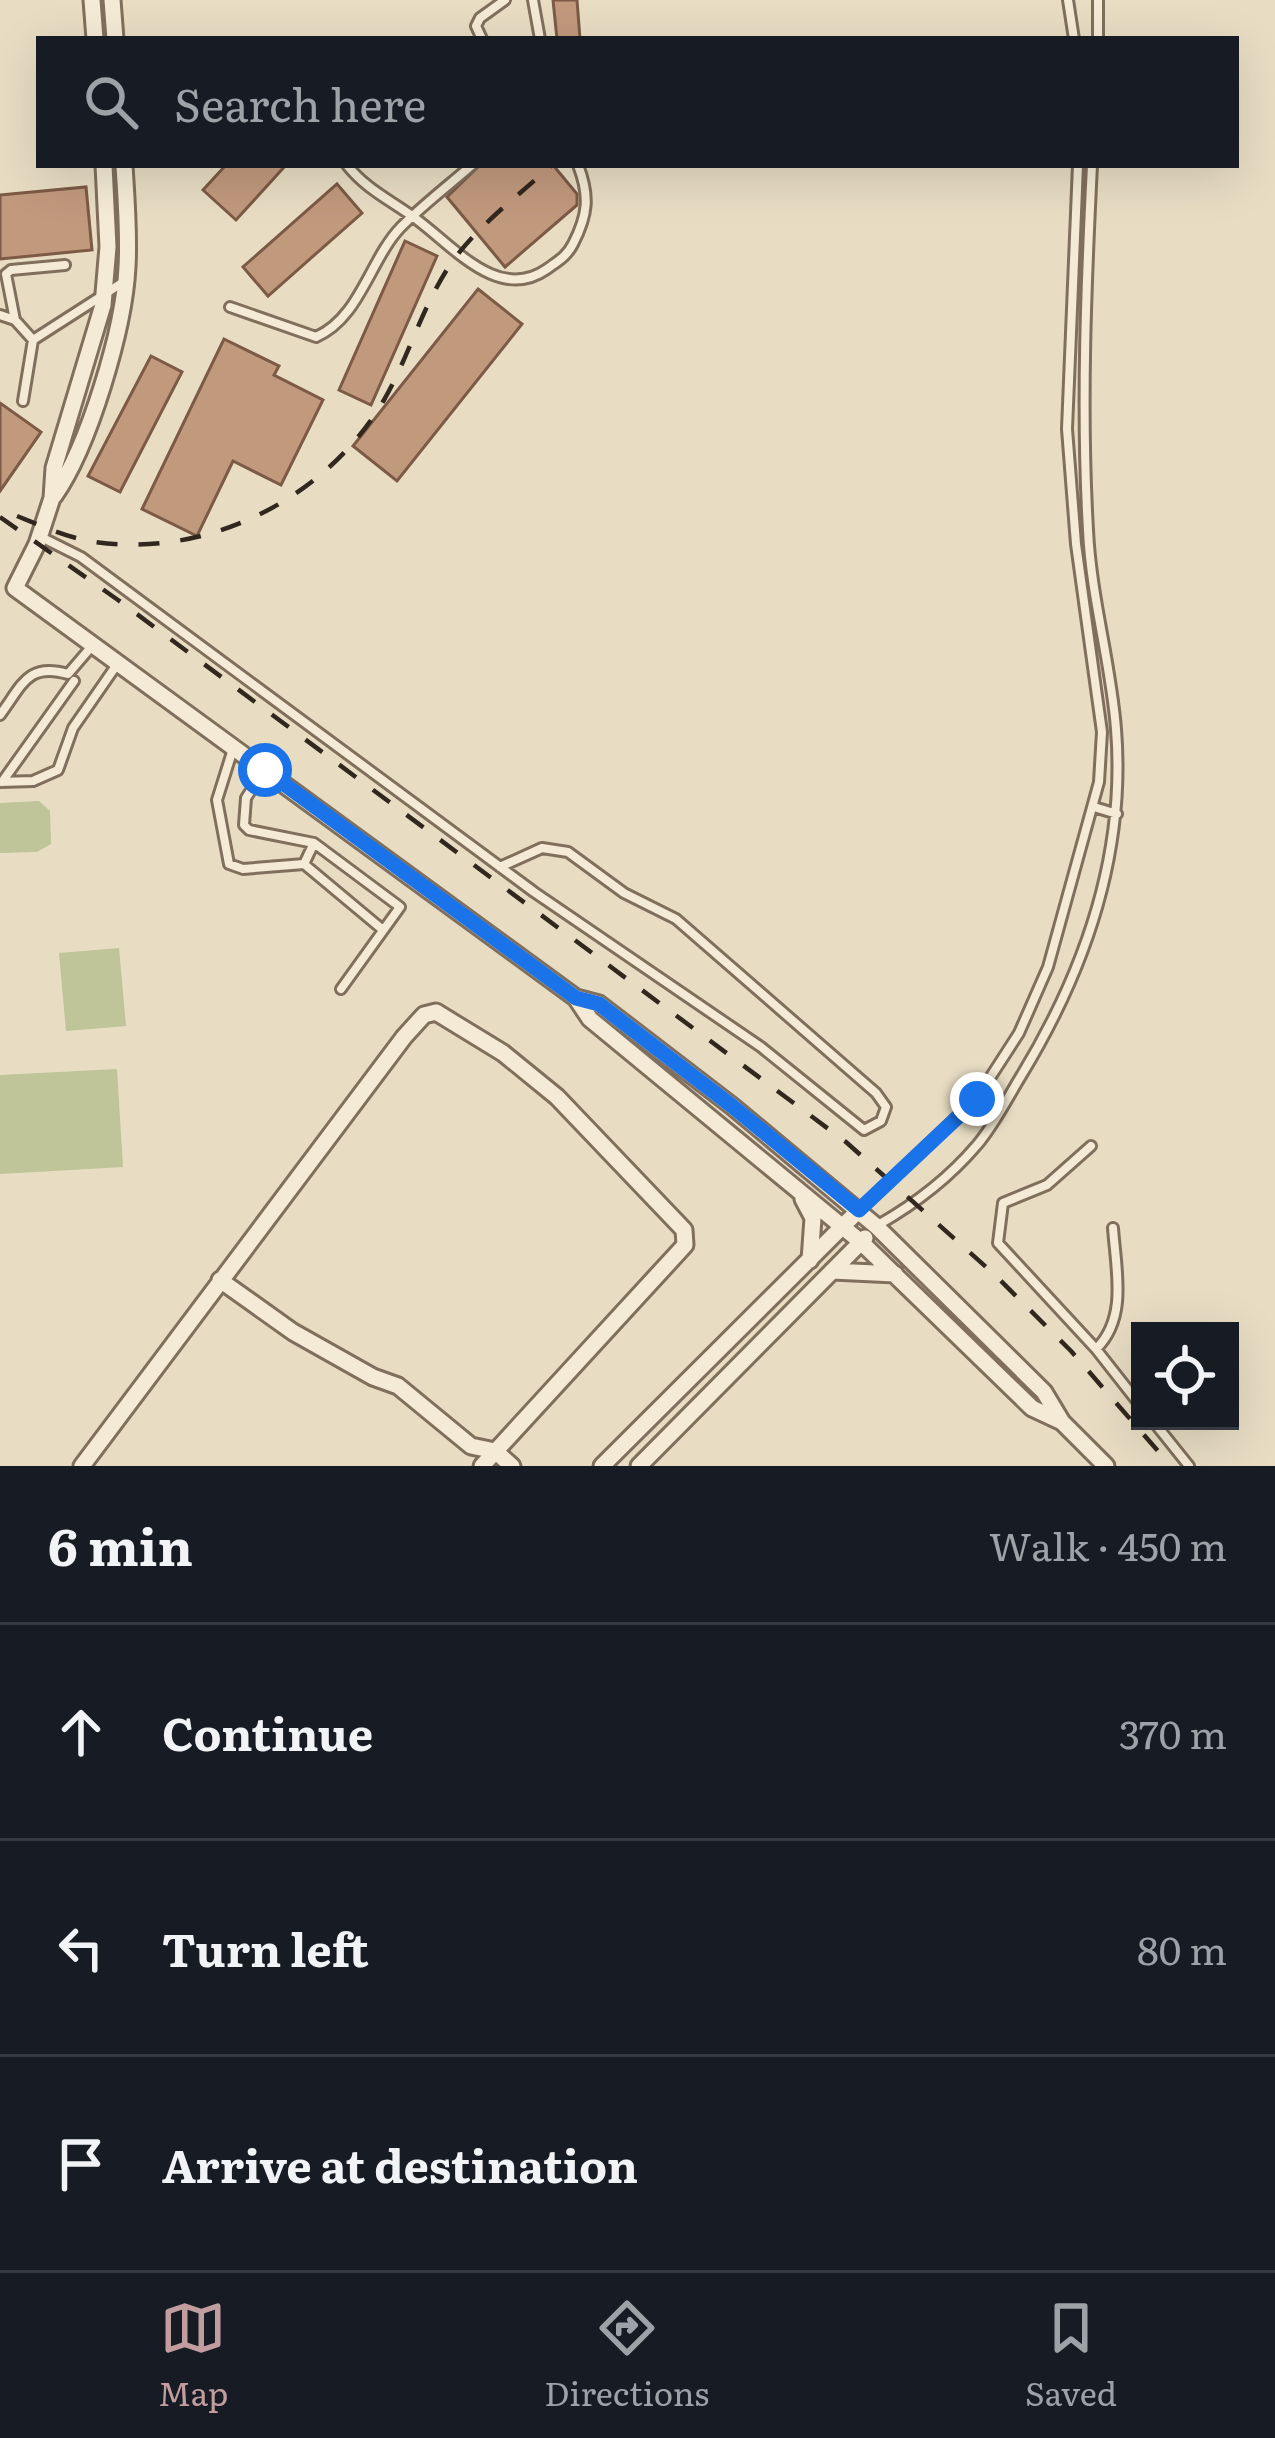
<!DOCTYPE html>
<meta charset="utf-8">
<style>
:root{--surface:#171b24;--page:#242831;--text:#f1f3f6;--muted:#9ea1a6;--line:#363941;--accent:#c19d9f}
body{margin:0;font-family:Literata,serif;background:var(--page);color:var(--text)}
.controls{position:absolute;right:36px;bottom:36px;display:grid;overflow:hidden;border-radius:0px;box-shadow:0 12px 48px #0002}
.controls button{width:108px;height:108px;display:grid;place-items:center;padding:0;border:0;border-bottom:3px solid var(--line);background:var(--surface);color:var(--text);font:60px sans-serif}
.stop{position:absolute;width:36px;height:36px;margin:-27px;border:9px solid #1a73e8;border-radius:50%;background:#fff}
.stop.end{background:#1a73e8;border-color:#fff;box-shadow:0 3px 12px #0008}
.list{margin:0;padding:0;list-style:none}
h2{display:flex;justify-content:space-between;align-items:center;height:156px;margin:0;padding:0 48px;font-size:51px}
h2 small{font-size:39px;font-weight:400;color:var(--muted)}
.list li{display:grid;grid-template-columns:78px 1fr auto;gap:36px;align-items:center;box-sizing:border-box;height:216px;padding:0 48px;border-top:3px solid var(--line)}
.list b{display:block;font-size:45px;white-space:nowrap}
.list em{font-size:39px;font-style:normal;color:var(--muted)}
.icon{flex:none;width:66px;height:66px;fill:none;stroke:currentColor;stroke-width:2;stroke-linecap:round;stroke-linejoin:round}
.map{position:relative;flex:none;width:1275px;height:1466px;overflow:hidden}
.search{position:absolute;background:var(--surface);box-shadow:0 12px 48px #0002;left:36px;right:36px;top:36px;height:132px;display:flex;align-items:center;gap:30px;box-sizing:border-box;padding:0 42px;border-radius:0px;color:var(--muted);font-size:45px}
.sheet{height:804px;background:var(--surface)}
nav{display:flex;justify-content:space-around;align-items:center;box-sizing:border-box;height:168px;border-top:3px solid var(--line);background:var(--surface);font-size:33px;color:var(--muted)}
nav a{display:grid;justify-items:center;gap:6px}
nav .on{color:var(--accent)}
.map>svg:first-child{display:block}
.green{fill:#bfc499}
.building{fill:#c1997d;stroke:#7c5a45;stroke-width:3}
.lines{fill:none;stroke-linecap:round;stroke-linejoin:round}
.service-casing{stroke:#806f5c;stroke-width:14}
.minor-casing{stroke:#806f5c;stroke-width:21}
.service{stroke:#f4ead5;stroke-width:8}
.minor{stroke:#f4ead5;stroke-width:15}
.rail{stroke:#31271e;stroke-width:4.5;stroke-dasharray:21 21;stroke-linecap:butt}
.route{stroke:#1a73e8;stroke-width:15}
</style>
<div class="map">
<svg width="1275" height="1466" viewBox="0 0 1275 1466">
<rect width="100%" height="100%" fill="#e8ddc3"/>
<path class="green" d="M39 801 50 811 51 844 37 852 0 853V803Z
M119 948 126 1026 66 1031 59 953Z
M117 1069 123 1167 0 1174V1075Z"/>
<path class="building" d="M553 0H577L580 39H557Z
M226 165H286L236 220 203 190Z
M480 165H553L577 194V205L505 267 447 197Z
M337 184 362 213 268 296 243 267Z
M86 187 92 250 0 259V195Z
M405 241 437 256 371 405 339 390Z
M478 289 522 324 397 481 353 446Z
M224 339 279 366 274 375 323 400 281 485 233 461 197 536 142 509Z
M151 356 182 372 120 492 88 476Z
M0 403 41 432 0 491Z"/>
<g class="lines">
<defs>
<path id="service" d="M533 0 540 39
M1068 0 1074 39
M482 39 476 26 480 18 505 0
M1098 39V0
M347 165C365 188 388 199 412 216 451 243 497 304 547 269 558 261 567 256 573 244 588 215 590 196 578 165
M230 307 316 337C360 318 370 259 401 227 423 205 449 185 472 165
M0 315 15 320 33 340 23 401
M15 320 6 274 11 270 65 265
M33 340 125 281
M39 536 81 557 534 892 761 1047 864 1130 881 1121 886 1107 876 1093 676 919 624 893 568 852 542 848 500 867
M0 715C22 686 27 662 68 674L92 646
M233 749 217 800 229 864 243 869 304 864 314 843 249 830 244 825 246 798 263 772
M0 782 33 781 58 770 73 728 118 663
M2 782 74 681
M1094 807 1117 814
M314 843 400 907 341 989
M304 864 383 930
M1091 1146 1047 1185 1003 1203 998 1243 1096 1349 1140 1405
M859 1210 977 1098 1019 1033 1048 967 1099 782 1102 732 1076 544 1067 429 1078 165
M878 1225C915 1204 949 1178 977 1145 994 1125 1007 1099 1021 1076 1085 971 1126 853 1116 729 1111 663 1091 597 1088 530 1081 408 1086 287 1092 165
M1096 1349C1128 1318 1116 1270 1113 1228
M1153 1421 1189 1466"/>
<path id="minor" d="M92 0 95 39
M112 0 115 39
M104 165 108 247 103 305 54 468 52 498 37 544 15 588 576 998 590 1019 861 1242 1032 1408 1062 1422
M54 496C89 446 124 329 127 267 129 233 126 199 124 165
M576 998 599 1004 732 1106 876 1226 1044 1392 1062 1422 1106 1466
M803 1199 813 1218 810 1260
M832 1271 895 1274
M220 1280 293 1332 373 1377 398 1386 471 1446 495 1451 512 1466
M82 1466 404 1037 424 1015 436 1012 503 1053 557 1097 684 1230 685 1245 482 1466
M602 1466 859 1210
M639 1466 865 1238"/>
</defs>
<use href="#service" class="service-casing"/>
<use href="#minor" class="minor-casing"/>
<use href="#service" class="service"/>
<use href="#minor" class="minor"/>
<path class="rail" d="M17 516C42 526 68 538 95 542 208 558 326 499 384 400 408 358 421 310 448 268 474 228 517 197 552 165
M0 517 118 600 846 1142 994 1274 1071 1351 1171 1466"/>
</g>
<g class="lines">
<path class="route" d="M265 770 576 998 599 1004 732 1106 859 1210 977 1099"/>
</g>
</svg>
<div class="controls">
<button><svg class="icon" aria-label="locate" viewBox="0 0 24 24"><circle cx="12" cy="12" r="6"/><path d="M12 2v4M12 18v4M2 12h4M18 12h4"/></svg></button>
</div>
<div class="stop" style="left:265px;top:770px"></div>
<div class="stop end" style="left:977px;top:1099px"></div>
<div class="search"><svg class="icon" aria-label="search" viewBox="0 0 24 24"><circle cx="10" cy="10" r="6"/><path d="M15 15l6 6"/></svg>Search here</div>
</div>
<section class="sheet">
<h2>6 min<small>Walk · 450 m</small></h2>
<ul class="list">
<li><svg class="icon" aria-label="ahead" viewBox="0 0 24 24"><path d="M12 20V5M6 11l6-6 6 6"/></svg><div><b>Continue</b></div><em>370 m</em></li>
<li><svg class="icon" aria-label="left" viewBox="0 0 24 24"><path d="M17 20v-9H6M10 6l-5 5 5 5"/></svg><div><b>Turn left</b></div><em>80 m</em></li>
<li><svg class="icon" aria-label="arrive" viewBox="0 0 24 24"><path d="M6 21V4h12l-3 4 3 4H6"/></svg><div><b>Arrive at destination</b></div></li>
</ul>
</section>
<nav>
<a class="on"><svg class="icon" aria-label="map" viewBox="0 0 24 24"><path d="M3 6l6-2 6 2 6-2v14l-6 2-6-2-6 2zM9 4v14M15 6v14"/></svg>Map</a>
<a><svg class="icon" aria-label="directions" viewBox="0 0 24 24"><path d="M12 3l9 9-9 9-9-9zM9 14v-3h6M13 9l2 2-2 2"/></svg>Directions</a>
<a><svg class="icon" aria-label="saved" viewBox="0 0 24 24"><path d="M7 4h10v16l-5-4-5 4z"/></svg>Saved</a>
</nav>
